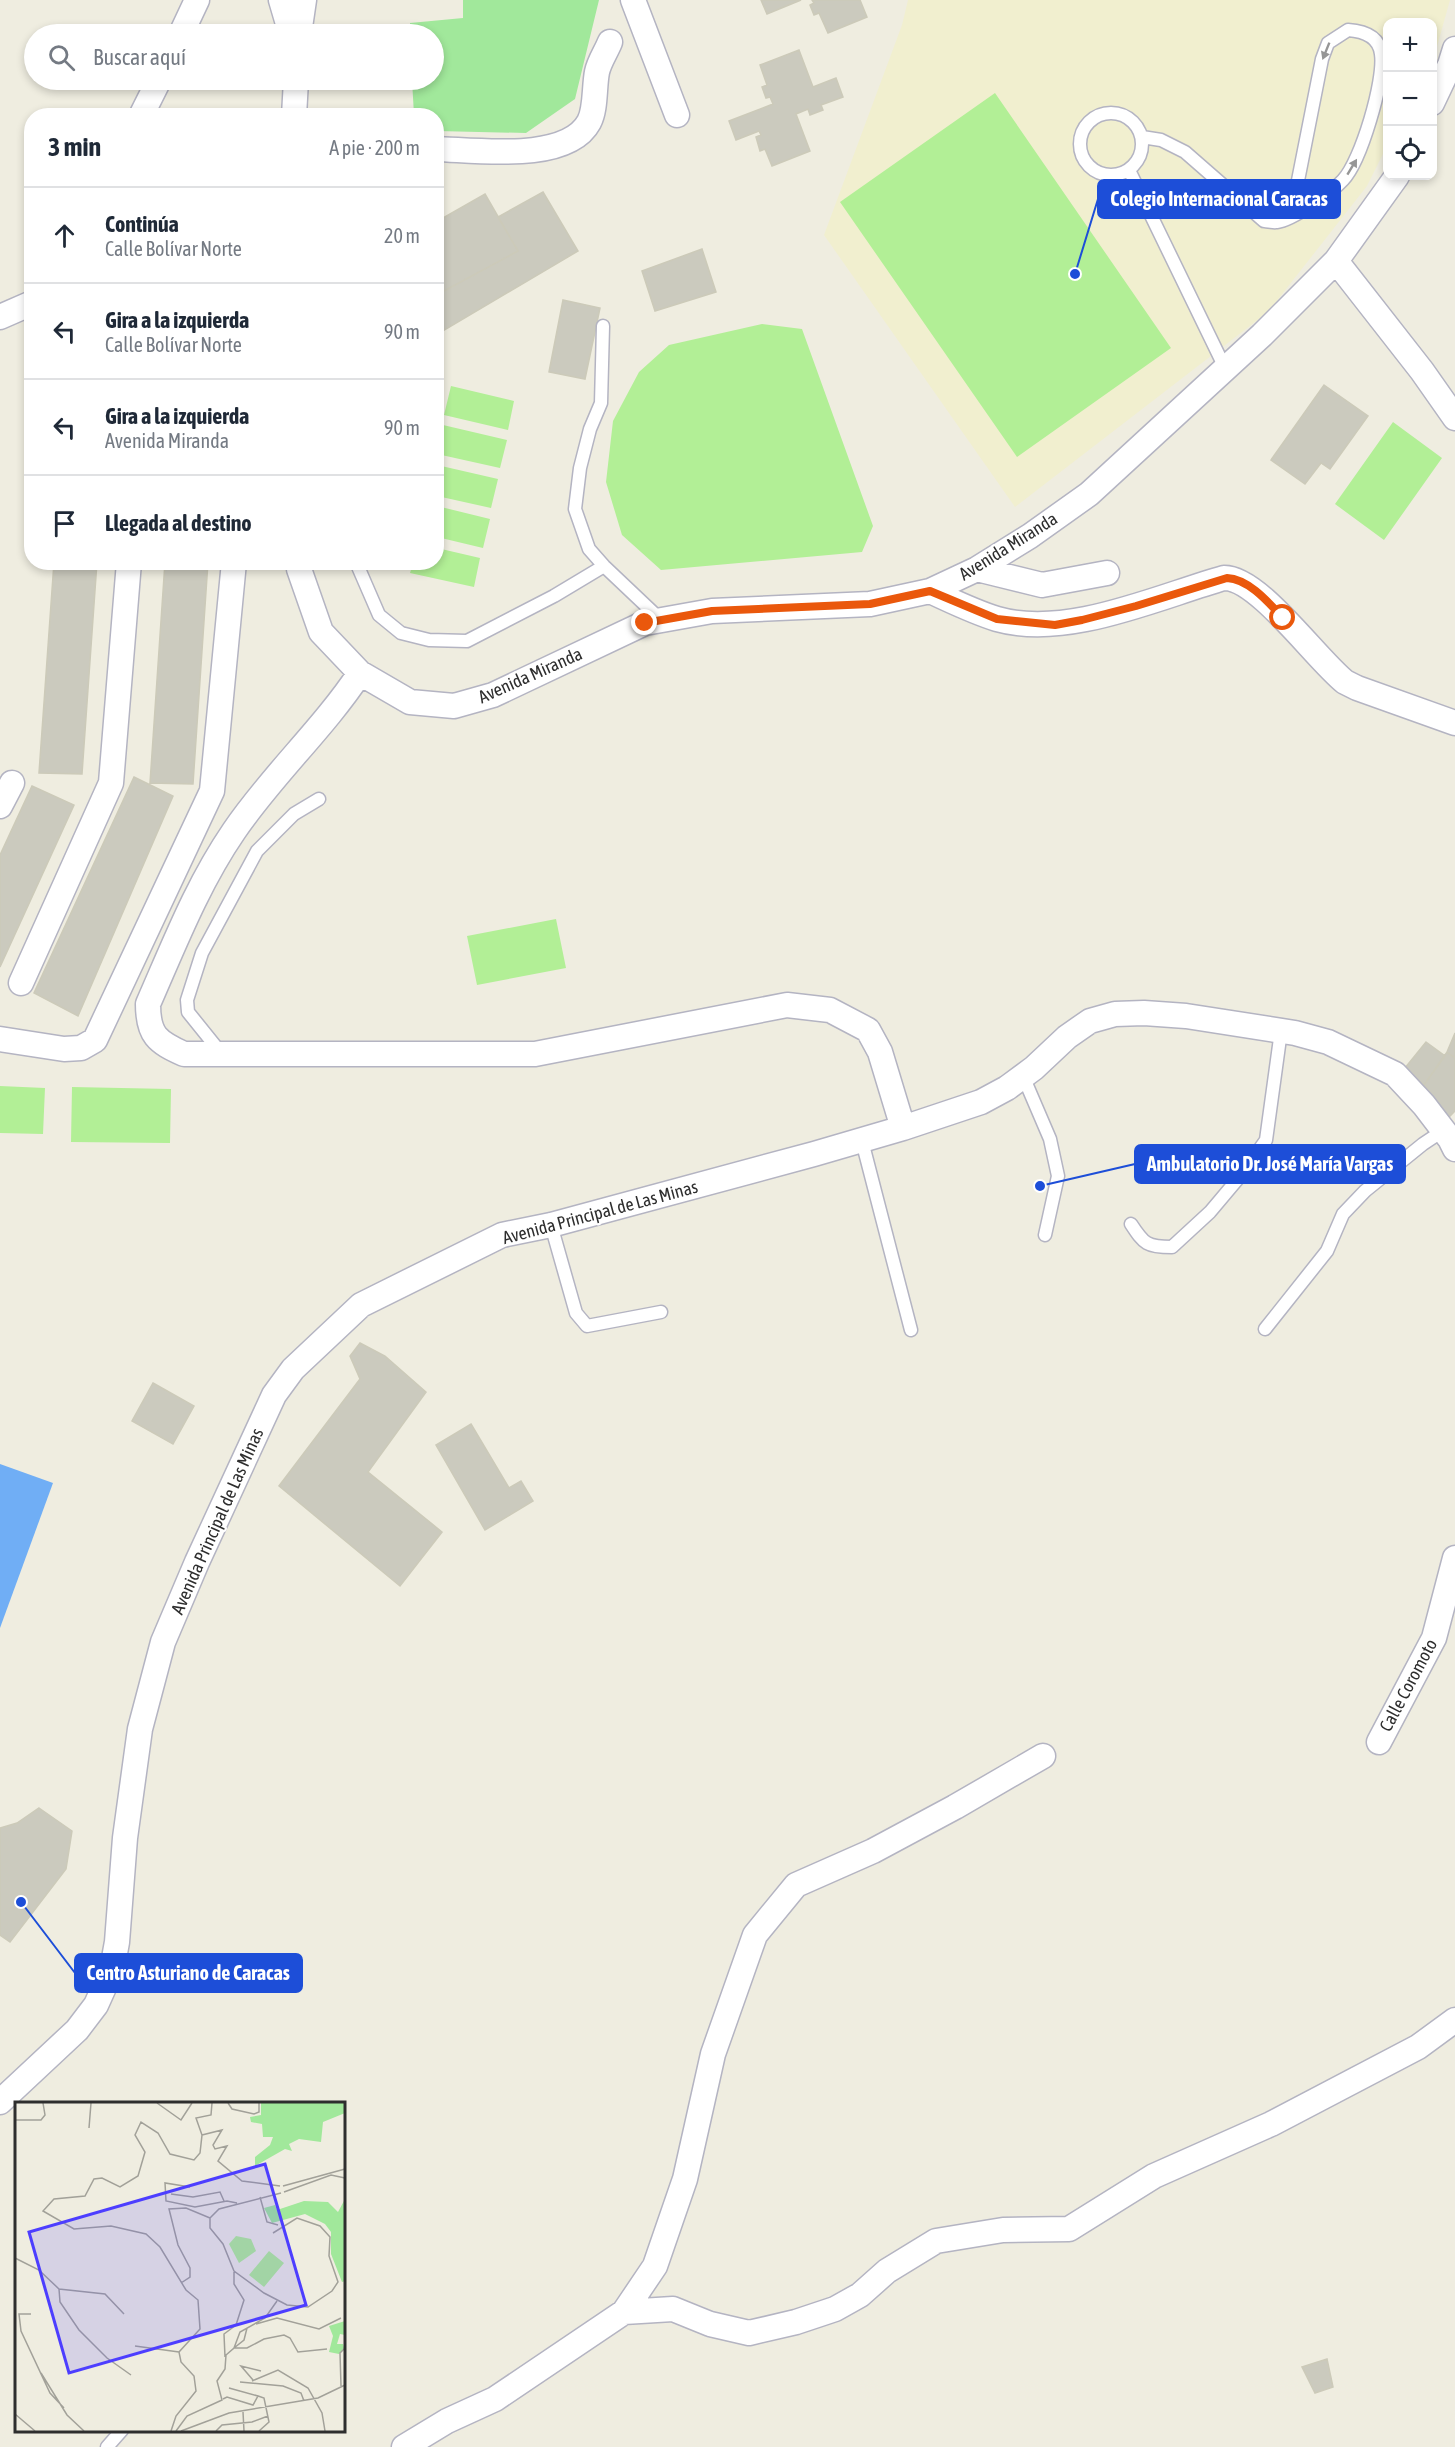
<!DOCTYPE html>
<html lang="es">
<meta charset="utf-8">
<style>
:root{--surface:#fff;--page:#f6f6f7;--text:#1f2937;--muted:#747a83;--line:#e0e1e3}
body{margin:0;font-family:"Asap Condensed",sans-serif;background:var(--page);color:var(--text)}
.controls{position:absolute;right:18px;top:18px;display:grid;overflow:hidden;border-radius:12px;box-shadow:0 3px 9px #0003}
.controls button{width:54px;height:54px;display:grid;place-items:center;padding:0;border:0;border-bottom:2px solid var(--line);background:var(--surface);color:var(--text);font:30px sans-serif}
.stop{position:absolute;width:18px;height:18px;margin:-14px;border:4px solid #ea580c;border-radius:50%;background:#fff}
.stop.end{background:#ea580c;border-color:#fff;box-shadow:0 2px 6px #0008}
.list{margin:0;padding:0;list-style:none}
h2{display:flex;justify-content:space-between;align-items:center;height:78px;margin:0;padding:0 24px;font-size:26px}
h2 small{font-size:20px;font-weight:400;color:var(--muted)}
.list li{display:grid;grid-template-columns:39px 1fr auto;gap:18px;align-items:center;box-sizing:border-box;height:96px;padding:0 24px;border-top:2px solid var(--line)}
.list b{display:block;font-size:22px;white-space:nowrap}
.list p{margin:0;font-size:20px;white-space:nowrap;color:var(--muted)}
.list em{font-size:20px;font-style:normal;color:var(--muted)}
.icon{flex:none;width:33px;height:33px;fill:none;stroke:currentColor;stroke-width:2;stroke-linecap:round;stroke-linejoin:round}
.map{position:relative;flex:none;width:1455px;height:2447px;overflow:hidden}
.search{position:absolute;background:var(--surface);box-shadow:0 3px 9px #0003;left:24px;top:24px;width:420px;height:66px;display:flex;align-items:center;gap:15px;box-sizing:border-box;padding:0 21px;border-radius:33px;color:var(--muted);font-size:22px}
.panel{position:absolute;background:var(--surface);box-shadow:0 3px 9px #0003;left:24px;top:108px;width:420px;height:462px;border-radius:24px}
.map>svg:first-child{display:block}
.education{fill:#f1efcf}
.green{fill:#a1e89b}
.pitch{fill:#b2ef96}
.water{fill:#70aef5}
.building{fill:#cbcabe;stroke:#cccab9;stroke-width:1.5}
.lines{fill:none;stroke-linecap:round;stroke-linejoin:round}
.lane-casing{stroke:#b4b4c2;stroke-width:15}
.street-casing{stroke:#b4b4c2;stroke-width:27}
.lane{stroke:#fff;stroke-width:12}
.street{stroke:#fff;stroke-width:24}
.oneway{fill:#969696}
.route{stroke:#ea580c;stroke-width:8}
.labels{text-anchor:middle;dominant-baseline:central;stroke-width:4.5;stroke-linejoin:round;paint-order:stroke}
.street-label{font-size:18px;fill:#2e2e2e;stroke:#fff}
.inset-road{fill:none;stroke:#a2a199;stroke-width:1.5}
.view{fill:#4d3eff;fill-opacity:0.15;stroke:#4d3eff;stroke-width:3}
.inset-edge{fill:none;stroke:#2e2e2e;stroke-width:3}
.leader{fill:none;stroke:#1d4ed8;stroke-width:2}
.callout-dot{fill:#1d4ed8;stroke:#fff;stroke-width:2}
.callout{fill:#1d4ed8;stroke:#1d4ed8;stroke-width:2}
.callout-label{font-size:20px;text-anchor:middle;font-weight:bold;fill:#fff}
</style>
<div class="map">
<svg width="1455" height="2447" viewBox="0 0 1455 2447">
<rect width="100%" height="100%" fill="#efede0"/>
<path class="education" d="M908 0H1450L1433 61 1432 22H1388L1387 146 1367 186 1268 312 1015 507 824 235 902 25Z"/>
<path class="green" d="M463 0H599L575 99 526 133 437 131 436 116 414 115 412 80H434V34H410V23L463 18Z"/>
<path class="pitch" d="M995 93 1171 348 1017 457 840 202Z
M762 324 802 329 873 526 862 552 661 570 622 535 606 482 613 421 639 372 669 345Z
M451 386 514 401 508 430 444 415Z
M1393 422 1442 458 1384 540 1335 504Z
M443 425 507 440 500 468 437 454Z
M437 465 498 479 491 508 437 496Z
M437 506 490 519 483 548 437 537Z
M437 548 480 558 474 587 410 573 413 563 436 562Z
M556 919 566 968 477 985 467 936Z
M0 1086 45 1088 43 1134 0 1133Z
M72 1087 171 1089 170 1143 71 1142Z"/>
<path class="water" d="M0 1464 53 1483 0 1628Z"/>
<path class="building" d="M761 0H801L767 14Z
M812 0H860L867 17 828 33 819 13 814 15 810 5 814 3Z
M799 50 813 87 836 78 843 97 821 105 823 110 810 115 808 109 796 114 810 151 772 166 765 149 760 151 756 137 761 135 759 131 736 140 729 121 773 104 770 97 766 98 762 87 767 85 760 65Z
M543 192 578 251 436 335V278L444 291 518 251 498 217Z
M485 194 518 251 444 291 436 278V222Z
M702 249 716 292 655 311 642 271Z
M563 300 600 308 585 379 549 372Z
M1324 385 1368 416 1330 469 1321 463 1305 484 1271 460Z
M54 562H97L82 774 39 773Z
M165 562H208L193 784 150 783Z
M134 777 173 796 78 1016 34 993Z
M32 786 74 805 0 967V855Z
M1455 1033V1058L1447 1052Z
M1426 1042 1445 1056 1424 1085 1405 1068Z
M1447 1052 1455 1058V1111L1449 1117 1424 1085Z
M360 1343 385 1356 426 1392 368 1472 442 1532 400 1586 279 1486 360 1379 350 1356Z
M153 1383 194 1406 173 1444 132 1421Z
M471 1424 509 1488 521 1481 533 1501 485 1530 436 1445Z
M39 1808 72 1831 66 1869 10 1942 0 1935V1828L17 1823Z
M1327 2359 1333 2387 1315 2393 1302 2367Z"/>
<g class="lines">
<defs>
<path id="lane" d="M1080 144a31 31 0 1 1 62 0a31 31 0 1 1-62 0Z
M1142 137 1161 140 1185 152 1264 221C1268 221 1273 223 1277 222 1293 220 1332 192 1343 180 1361 161 1385 80 1381 54 1379 36 1363 31 1348 30L1328 43 1322 59 1291 216
M1129 170 1226 370
M603 326 601 403 590 429 580 468 575 509 589 549 604 566 661 620
M356 562 379 615 401 633 429 640 467 641 554 596 604 566
M221 1053 188 1012 187 1000 202 953 257 851 294 814 319 799
M1023 1076 1050 1139 1058 1176 1045 1235
M862 1141 911 1330
M1131 1224C1144 1244 1147 1247 1172 1247L1210 1212 1242 1174 1266 1140 1281 1031
M551 1225 576 1313 587 1326 661 1312
M1265 1329 1327 1251 1343 1214 1365 1191 1423 1144 1444 1130
M107 2447 122 2430"/>
<path id="street" d="M281 0 291 34
M633 0 677 115
M181 34 197 0
M299 34 304 0
M1432 103 1450 65 1455 49
M141 116 159 80
M294 116 296 80
M436 149C476 150 567 163 589 122 596 109 594 87 597 72 599 62 606 52 610 42
M1336 261 1422 371 1455 418
M0 317 32 303
M299 562V569L321 632 360 673 410 702 454 706 493 695 645 623 712 611 870 604 930 591 977 569 1030 536 1089 494 1262 335 1336 261 1397 176
M977 569 1042 585 1107 573
M930 591C952 601 974 612 997 619 1067 639 1157 597 1224 578 1258 577 1316 659 1345 682L1357 688 1455 723
M360 673C323 729 272 775 234 831 197 885 174 945 148 1004 148 1035 157 1042 184 1054H535L787 1005 830 1010 868 1030 880 1052 903 1128
M0 806 12 783
M21 983 111 783 129 562
M0 1039 64 1049 81 1048 95 1040 212 791 234 562
M1379 1742 1434 1638 1455 1558
M0 2102 77 2030 96 2005 105 1985 113 1964 117 1942 125 1838 140 1729 163 1642 197 1562 274 1395 293 1369 361 1305 502 1235 551 1225 814 1154 903 1128 981 1102 1007 1088 1034 1068 1067 1037 1090 1021 1115 1014 1144 1013 1186 1016 1295 1033 1328 1042 1395 1074 1424 1105 1450 1139 1455 1149
M624 2312 673 2309 710 2324 749 2333 796 2322 835 2309 860 2295 887 2271 936 2241 1003 2230 1069 2229 1154 2176 1271 2124 1418 2047 1455 2020
M404 2447 447 2421 495 2399 624 2312 655 2266 685 2179 713 2054 755 1935 796 1885 873 1851 955 1807 1043 1756"/>
</defs>
<use href="#lane" class="lane-casing"/>
<use href="#street" class="street-casing"/>
<use href="#lane" class="lane"/>
<use href="#street" class="street"/>
</g>
<defs><path id="oneway-solid" d="M-6-.8H1V-3.2L6.5 0L1 3.2V.8H-6Z" transform="scale(1.5)"/></defs>
<g class="oneway">
<use href="#oneway-solid" transform="translate(1326 51) rotate(112)"/>
<use href="#oneway-solid" transform="translate(1352 167) rotate(-59)"/>
</g>
<g class="lines">
<path class="route" d="M645 623 712 611 870 604 930 591 997 619 1055 625 1082 620 1136 606 1227 578C1249 579 1269 603 1283 618"/>
</g>
<g class="labels">
<g class="street-label">
<text transform="translate(1008 546) rotate(-32)">Avenida Miranda</text>
<text transform="translate(530 675) rotate(-24)">Avenida Miranda</text>
<text transform="translate(600 1212) rotate(-15)">Avenida Principal de Las Minas</text>
<text transform="translate(217 1521) rotate(-66)">Avenida Principal de Las Minas</text>
<text transform="translate(1408 1685) rotate(-62)">Calle Coromoto</text>
</g>
</g>
<g transform="translate(15 2102)">
<rect width="330" height="330" fill="#efede0"/>
<path d="M246 1H330V11L308 20 306 40 284 37 274 42 277 49 270 47 240 64V55L255 43 258 35H248L247 22 236 20 235 15 246 13ZM330 97V179L327 180 316 152V130L310 122 290 112 257 121 249 106 260 103 262 108 289 99 313 100 323 110ZM330 219V233L325 232 322 242H328L329 246 324 252 314 250 318 234 314 224Z" fill="#a1e89b"/>
<path d="M221 134 236 137 241 149 224 161 214 142ZM254 149 269 161 249 185 234 173Z" fill="#b2ef96"/>
<path class="inset-road" d="M142 1 166 18 177 1M213 1 217 7 239 12 244 10V1M0 18H26L30 13 28 1M74 26 76 1M187 33 207 28 198 43 200 47 212 44 203 59 227 79 265 84M268 84 330 67M175 85 150 81 151 99 180 105 212 99 222 101M269 90 316 73 330 76M156 92 178 95 205 90 209 99M245 95 252 120 263 123M195 116V126L208 142 219 169 249 191 272 203 293 205 317 189 323 180 314 154 315 135 305 124 282 116 258 131M195 116 204 107 266 91M0 156 24 168 44 187 90 192 109 212M166 181 175 175V166L163 143 154 107 171 106 195 116M44 187 45 200 64 228 92 256 116 273M16 212H4L6 229 35 291 49 306M241 222 262 216 304 227 326 216M120 244 164 250M219 246H232L249 237 269 233 275 236 283 250 312 247M219 246 229 238 232 226M210 255 209 232 221 223 229 198 219 182V170M26 271 52 313 69 329M238 278 226 264 246 269M237 279 263 268 293 286 307 311 310 329M225 280 268 284 286 291 289 299M326 284 325 251 330 246M214 286 243 294M208 297 212 295 238 303 243 294 249 296 254 320 244 329M228 310 229 329M0 312 20 329M156 329 161 314 181 289 179 274 166 260 164 250 185 227 183 198 171 188 145 145 131 132 96 124 59 127 28 109 39 97 70 94 79 77 87 76 105 85 123 74 130 50 120 33 126 20 143 31 155 52 179 58 185 51 187 33 181 16 196 13 197 1M161 329 172 314 207 298 202 279 210 267 211 253 219 246 225 230 250 216 262 199M166 329 214 311 303 296 330 283M201 329 207 323 237 320 253 314"/>
<path class="view" d="M250 62 291 203 54 271 14 130Z"/>
<rect width="330" height="330" class="inset-edge"/>
</g>
<path class="leader" d="M1075 274L1098 199M1040 1186L1135 1164M21 1902L75 1973"/>
<g class="callout-dot">
<circle cx="1075" cy="274" r="6"/>
<circle cx="1040" cy="1186" r="6"/>
<circle cx="21" cy="1902" r="6"/>
</g>
<g class="callout">
<rect x="1098" y="180" width="242" height="38" rx="6"/>
<rect x="1135" y="1145" width="270" height="38" rx="6"/>
<rect x="75" y="1954" width="227" height="38" rx="6"/>
</g>
<g class="callout-label">
<text x="1219" y="206">Colegio Internacional Caracas</text>
<text x="1270" y="1171">Ambulatorio Dr. José María Vargas</text>
<text x="188" y="1980">Centro Asturiano de Caracas</text>
</g>
</svg>
<div class="controls">
<button>+</button>
<button>−</button>
<button><svg class="icon" aria-label="locate" viewBox="0 0 24 24"><circle cx="12" cy="12" r="6"/><path d="M12 2v4M12 18v4M2 12h4M18 12h4"/></svg></button>
</div>
<div class="stop" style="left:1283px;top:618px"></div>
<div class="stop end" style="left:645px;top:623px"></div>
<div class="search"><svg class="icon" aria-label="search" viewBox="0 0 24 24"><circle cx="10" cy="10" r="6"/><path d="M15 15l6 6"/></svg>Buscar aquí</div>
<section class="panel">
<h2>3 min<small>A pie · 200 m</small></h2>
<ul class="list">
<li><svg class="icon" aria-label="ahead" viewBox="0 0 24 24"><path d="M12 20V5M6 11l6-6 6 6"/></svg><div><b>Continúa</b><p>Calle Bolívar Norte</p></div><em>20 m</em></li>
<li><svg class="icon" aria-label="left" viewBox="0 0 24 24"><path d="M17 20v-9H6M10 6l-5 5 5 5"/></svg><div><b>Gira a la izquierda</b><p>Calle Bolívar Norte</p></div><em>90 m</em></li>
<li><svg class="icon" aria-label="left" viewBox="0 0 24 24"><path d="M17 20v-9H6M10 6l-5 5 5 5"/></svg><div><b>Gira a la izquierda</b><p>Avenida Miranda</p></div><em>90 m</em></li>
<li><svg class="icon" aria-label="arrive" viewBox="0 0 24 24"><path d="M6 21V4h12l-3 4 3 4H6"/></svg><div><b>Llegada al destino</b></div></li>
</ul>
</section>
</div>
